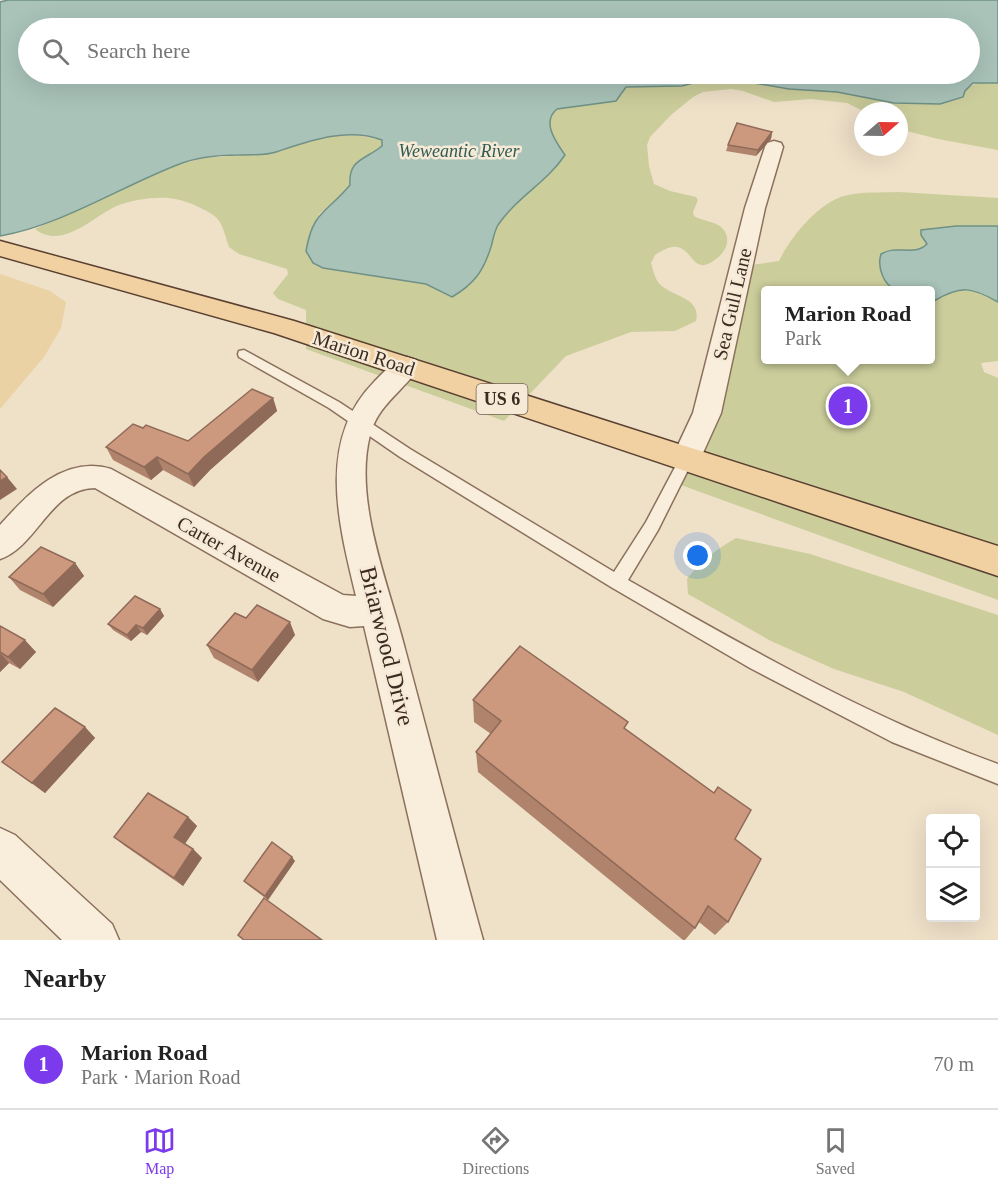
<!DOCTYPE html>
<meta charset="utf-8">
<style>
:root{--surface:#fff;--page:#f6f6f6;--text:#222;--muted:#767676;--line:#e0e0e0;--accent:#7c3aed}
body{margin:0;font-family:Georgia,serif;background:var(--page);color:var(--text)}
.controls{position:absolute;right:18px;bottom:18px;display:grid;overflow:hidden;border-radius:6px;box-shadow:0 6px 24px #0002}
.controls button{width:54px;height:54px;display:grid;place-items:center;padding:0;border:0;border-bottom:2px solid var(--line);background:var(--surface);color:var(--text);font:30px sans-serif}
.compass{position:absolute;left:854px;top:102px;width:54px;height:54px;border-radius:50%;background:var(--surface);box-shadow:0 6px 24px #0002;rotate:70deg}
.you{position:absolute;left:698px;top:556px;width:21px;height:21px;margin:-15px;border:4px solid #fff;border-radius:50%;background:#1a73e8;box-shadow:0 0 0 9px #1a73e833}
.badge{display:grid;place-items:center;width:39px;height:39px;border-radius:50%;background:var(--accent);color:#fff;font-size:20px;font-weight:700}
.pin{position:absolute;translate:-50% -50%;border:3px solid #fff;box-shadow:0 2px 6px #0006}
.popup{position:absolute;left:761px;top:286px;width:174px;height:78px;box-sizing:border-box;display:grid;place-content:center;border-radius:6px;background:var(--surface);filter:drop-shadow(0 2px 4px #0005);font-size:20px;white-space:nowrap;color:var(--muted)}
.popup b{font-size:22px;color:var(--text)}
.popup::after{content:'';position:absolute;left:50%;top:100%;margin-left:-12px;border:12px solid transparent;border-top-color:var(--surface)}
.list{margin:0;padding:0;list-style:none}
h2{display:flex;justify-content:space-between;align-items:center;height:78px;margin:0;padding:0 24px;font-size:26px}
h2 small{font-size:20px;font-weight:400;color:var(--muted)}
.list li{display:grid;grid-template-columns:39px 1fr auto;gap:18px;align-items:center;box-sizing:border-box;height:90px;padding:0 24px;border-top:2px solid var(--line)}
.list b{display:block;font-size:22px;white-space:nowrap}
.list p{margin:0;font-size:20px;white-space:nowrap;color:var(--muted)}
.list em{font-size:20px;font-style:normal;color:var(--muted)}
.icon{flex:none;width:33px;height:33px;fill:none;stroke:currentColor;stroke-width:2;stroke-linecap:round;stroke-linejoin:round}
.map{position:relative;flex:none;width:998px;height:940px;overflow:hidden}
.search{position:absolute;background:var(--surface);box-shadow:0 6px 24px #0002;left:18px;right:18px;top:18px;height:66px;display:flex;align-items:center;gap:15px;box-sizing:border-box;padding:0 21px;border-radius:33px;color:var(--muted);font-size:22px}
.sheet{height:168px;background:var(--surface)}
nav{display:flex;justify-content:space-around;align-items:center;box-sizing:border-box;height:84px;border-top:2px solid var(--line);background:var(--surface);font-size:16px;color:var(--muted)}
nav a{display:grid;justify-items:center;gap:3px}
nav .on{color:var(--accent)}
.map>svg:first-child{display:block}
.green{fill:#cbcd9b}
.sand{fill:#ead2a5}
.water{fill:#a9c3b9;stroke:#6f9186;stroke-width:1.5;fill-rule:evenodd}
.lines{fill:none;stroke-linecap:round;stroke-linejoin:round}
.lane-casing{stroke:#8b715d;stroke-width:3}
.street-casing{stroke:#8b715d;stroke-width:3}
.primary-casing{stroke:#594030;stroke-width:3}
.lane{fill:#f9eedb;fill-rule:evenodd}
.street{fill:#f9eedb;fill-rule:evenodd}
.primary{fill:#f1d1a1;fill-rule:evenodd}
.wall{fill:#af836c}
.shaded-wall{fill:#8f6a58}
.building{fill:#cc987e;stroke:#8f6a58;stroke-width:1.5}
.labels{text-anchor:middle;dominant-baseline:central;stroke-width:5;stroke-linejoin:round;paint-order:stroke}
.far-water-label{font-size:18px;font-style:italic;fill:#305b54;stroke:#f6ead7}
.shield{fill:#f6ead7;stroke:#736457;stroke-width:1.5}
.shield-label{font-size:18px;font-weight:bold;fill:#3b2b20}
.street-label{font-size:20px;fill:#3b2b20;stroke:#f6ead7}
.near-street-label{font-size:24px;fill:#3b2b20;stroke:#f6ead7}
</style>
<div class="map">
<svg width="998" height="940" viewBox="0 0 998 940">
<rect width="100%" height="100%" fill="#efe0c8"/>
<path class="green" d="M712 78 837 92 894 103 965 91C976 80 984 82 998 83V150L938 139 899 129V111H863L847 103 811 99 774 102 743 91 731 89 703 92 693 97 671 115 650 137 647 145 649 166 654 184 670 191 696 197 698 200 693 212 694 216C702 221 714 221 721 227 726 231 728 237 727 243 726 250 721 255 716 259 693 277 694 250 677 247 669 246 662 251 655 255L651 263C653 269 654 276 658 282 669 297 702 296 696 321L675 331 631 332 566 356 504 421 306 349V310L278 299 273 293 288 274 287 269 239 254 229 247C220 218 221 217 192 204 169 194 142 197 119 205 94 215 63 251 35 229L178 164 206 158 256 154 324 137 355 135 382 140V146C365 159 348 159 350 185L338 199 318 215 562 151C553 139 542 121 556 109L616 101 626 87 699 83Z
M899 192 998 198V226L928 228H977L903 290H766V360H930L931 300C938 300 941 296 948 293 967 285 982 293 998 302V361L981 363 984 372 998 378V600L670 481 688 427 710 383 738 267 779 261C790 238 818 203 844 196 861 191 882 193 899 192Z
M736 538 810 554 998 615V735L904 692 834 669 771 641 688 594 687 579C701 561 717 549 736 538Z"/>
<path class="sand" d="M0 274 50 291 66 302 61 328 44 357 0 409Z"/>
<path class="water" d="M8 0H998V83H973L965 91 963 97 940 104 894 103 837 92 789 89 726 78H712L682 86 626 87 616 101 557 109C541 122 556 142 565 155 546 183 519 195 498 225 494 232 493 240 491 247 483 272 474 284 452 297L426 284 323 268 313 263 306 251C313 210 327 213 350 185 348 159 365 160 382 146V140C347 127 309 141 276 152 265 156 251 154 239 155 219 155 196 157 177 165 118 188 62 225 0 236V2ZM28 28H970V74H28Z
M956 226H998V302C972 287 961 285 934 301L931 300 930 290C920 290 907 293 897 290 883 286 877 266 881 254 897 244 914 257 927 244L921 235V230Z"/>
<g class="lines">
<defs>
<path id="lane" d="M244 350 339 402 410 449 614 572 646 522 682 454H692L694 458 658 530 628 580C748 648 867 717 998 764V784L892 742 750 668 611 587 400 457 329 408 239 357 238 354 239 351Z"/>
<path id="street" d="M774 141 781 143 783 147 765 208 721 413 697 466 687 469 677 466 672 458 693 413 745 208 765 147 767 143Z
M407 357 416 360 420 366C404 391 378 404 370 435 353 501 389 585 405 649 431 746 456 843 483 940H437L364 626 350 627 323 619 95 488C50 488 37 547 0 559V525C28 494 64 455 111 469L343 595 356 596C339 525 316 441 374 382 384 372 393 361 407 357Z
M0 828 15 835 112 924 119 940H62L0 880Z"/>
<path id="primary" d="M0 241 294 321 998 546V576L274 333 0 256Z"/>
</defs>
<use href="#lane" class="lane-casing"/>
<use href="#street" class="street-casing"/>
<use href="#primary" class="primary-casing"/>
<use href="#lane" class="lane"/>
<use href="#street" class="street"/>
<use href="#primary" class="primary"/>
</g>
<path class="wall" d="M772 132 771 139 756 156 726 151 728 145Z
M273 398 277 411 210 470 194 487 163 470 151 480 113 460 106 447 143 428 188 441Z
M75 563 84 576 53 607 20 590 9 577Z
M160 609 164 616 147 635 141 632 131 641 113 630 108 624Z
M246 618 295 635 258 682 214 658 207 645Z
M0 626 36 652 20 669 9 663 0 672Z
M473 700 626 730 735 839 728 922 715 935 699 922 695 928 685 940H683L478 772 476 752 491 734 474 722Z
M85 727 95 738 45 793 2 762Z
M188 817 197 826 185 844 193 849 202 858 183 886 125 846 114 837Z
M295 861 268 900 248 885 244 881Z"/>
<path class="shaded-wall" d="M772 132 771 139 756 156 758 150Z
M273 398 277 411 210 470 194 487 188 474 204 457Z
M157 457 163 470 151 480 144 467Z
M7 477 17 489 0 500V481Z
M75 563 84 576 53 607 43 594Z
M160 609 164 616 147 635 143 628Z
M290 622 295 635 258 682 252 670Z
M136 625 141 632 131 641 127 635Z
M25 640 36 652 20 669 8 657Z
M0 653 9 663 0 672Z
M85 727 95 738 45 793 32 783Z
M188 817 197 826 183 846 174 837Z
M193 849 202 858 183 886 174 878Z
M292 857 295 861 268 900 265 896Z"/>
<path class="building" d="M737 123 772 132 758 150 728 145Z
M252 389 273 398 204 457 188 474 157 457 144 467 106 447 133 424 143 428 146 425 188 441Z
M0 470 7 477 0 481Z
M41 547 75 563 43 594 9 577Z
M135 596 160 609 143 628 136 625 127 635 108 624Z
M257 605 290 622 252 670 207 645 235 613 246 618Z
M0 626 25 640 8 657 0 652Z
M520 646 628 722 624 728 714 793 718 787 751 810 735 839 761 859 728 922 708 906 695 928 476 752 501 721 473 700Z
M55 708 85 727 32 783 2 762Z
M148 793 188 817 174 837 193 849 174 878 114 837Z
M272 842 292 857 265 896 244 881Z
M264 898 322 940H244L238 935Z"/>
<g class="labels">
<g class="far-water-label">
<text x="459" y="151">Weweantic River</text>
</g>
<rect class="shield" x="476.5" y="384" width="51" height="30" rx="4.5"/>
<g class="shield-label">
<text x="502" y="399">US 6</text>
</g>
<g class="street-label">
<text transform="translate(732 304) rotate(-77)">Sea Gull Lane</text>
<text transform="translate(364 353) rotate(18)">Marion Road</text>
<text transform="translate(229 549) rotate(29)">Carter Avenue</text>
</g>
<g class="near-street-label">
<text transform="translate(387 646) rotate(76)">Briarwood Drive</text>
</g>
</g>
</svg>
<div class="controls">
<button><svg class="icon" aria-label="locate" viewBox="0 0 24 24"><circle cx="12" cy="12" r="6"/><path d="M12 2v4M12 18v4M2 12h4M18 12h4"/></svg></button>
<button><svg class="icon" aria-label="layers" viewBox="0 0 24 24"><path d="M12 4l9 5-9 5-9-5zM3 14l9 5 9-5"/></svg></button>
</div>
<svg class="compass" viewBox="-18 -18 36 36"><path d="M0-13l5 13h-10z" fill="#e53935"/><path d="M0 13l5-13h-10z" fill="#767676"/></svg>
<div class="you"></div>
<div class="pin badge" style="left:848px;top:406px">1</div>
<div class="popup"><b>Marion Road</b>Park</div>
<div class="search"><svg class="icon" aria-label="search" viewBox="0 0 24 24"><circle cx="10" cy="10" r="6"/><path d="M15 15l6 6"/></svg>Search here</div>
</div>
<section class="sheet">
<h2>Nearby<small></small></h2>
<ul class="list">
<li><span class="badge">1</span><div><b>Marion Road</b><p>Park · Marion Road</p></div><em>70 m</em></li>
</ul>
</section>
<nav>
<a class="on"><svg class="icon" aria-label="map" viewBox="0 0 24 24"><path d="M3 6l6-2 6 2 6-2v14l-6 2-6-2-6 2zM9 4v14M15 6v14"/></svg>Map</a>
<a><svg class="icon" aria-label="directions" viewBox="0 0 24 24"><path d="M12 3l9 9-9 9-9-9zM9 14v-3h6M13 9l2 2-2 2"/></svg>Directions</a>
<a><svg class="icon" aria-label="saved" viewBox="0 0 24 24"><path d="M7 4h10v16l-5-4-5 4z"/></svg>Saved</a>
</nav>
